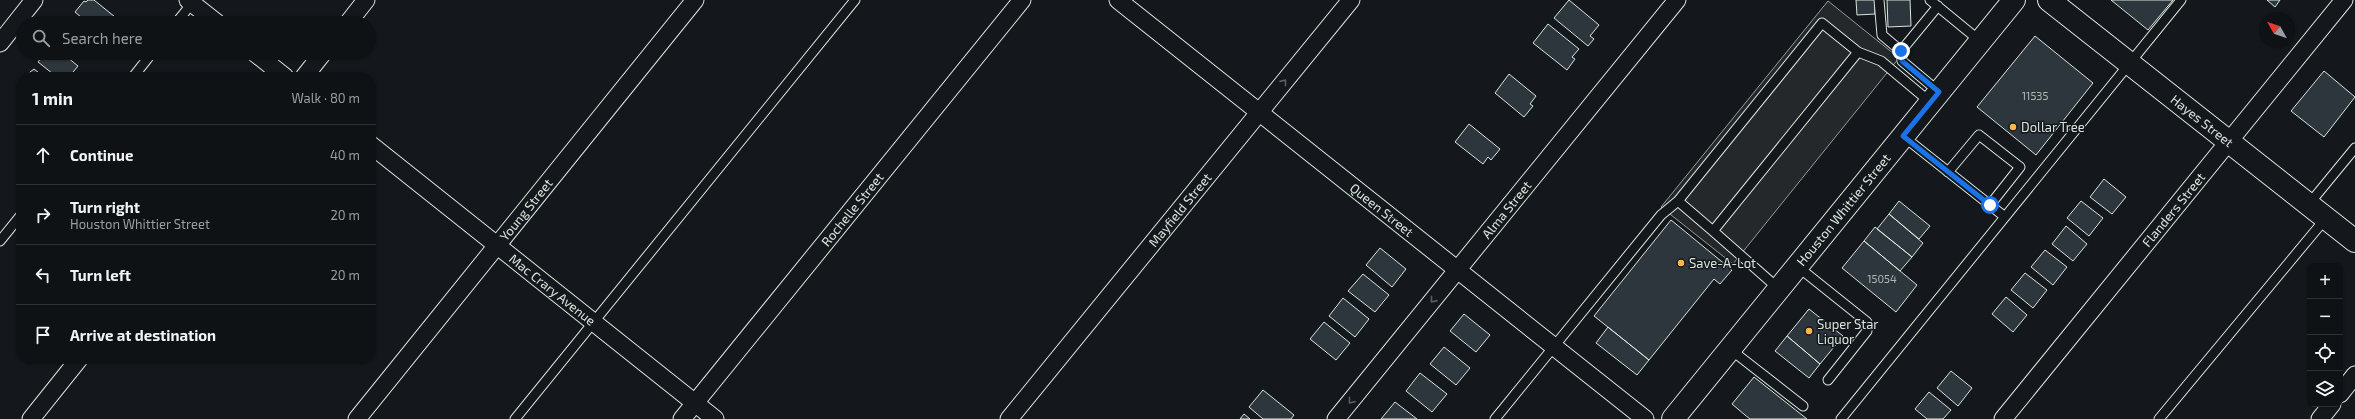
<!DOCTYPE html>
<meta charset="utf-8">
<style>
:root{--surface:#0f1215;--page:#181b1e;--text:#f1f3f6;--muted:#9b9ea0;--line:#2f3234}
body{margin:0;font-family:"Exo 2",sans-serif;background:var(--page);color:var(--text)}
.controls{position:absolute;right:12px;bottom:12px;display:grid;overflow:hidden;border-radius:8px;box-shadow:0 1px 3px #0004}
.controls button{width:36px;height:36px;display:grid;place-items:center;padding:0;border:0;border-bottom:1px solid var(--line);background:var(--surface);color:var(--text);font:20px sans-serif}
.compass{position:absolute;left:2259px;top:12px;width:36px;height:36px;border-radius:50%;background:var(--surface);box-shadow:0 1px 3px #0004;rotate:310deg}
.stop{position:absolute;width:12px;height:12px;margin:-9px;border:3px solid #1a73e8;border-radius:50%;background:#fff}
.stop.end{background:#1a73e8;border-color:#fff;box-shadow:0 1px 4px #0008}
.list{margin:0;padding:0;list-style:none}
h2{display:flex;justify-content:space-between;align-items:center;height:52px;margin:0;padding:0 16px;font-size:17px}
h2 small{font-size:13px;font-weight:400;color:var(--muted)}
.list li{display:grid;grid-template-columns:26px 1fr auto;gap:12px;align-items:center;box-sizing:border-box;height:60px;padding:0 16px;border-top:1px solid var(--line)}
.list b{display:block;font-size:15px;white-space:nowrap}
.list p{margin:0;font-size:13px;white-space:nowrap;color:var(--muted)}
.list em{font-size:13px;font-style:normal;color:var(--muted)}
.icon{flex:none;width:22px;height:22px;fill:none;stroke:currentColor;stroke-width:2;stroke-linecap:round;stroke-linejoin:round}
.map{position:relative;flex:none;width:2355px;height:419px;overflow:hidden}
.search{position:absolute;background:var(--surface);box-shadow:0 1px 3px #0004;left:16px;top:16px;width:360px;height:44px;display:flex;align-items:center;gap:10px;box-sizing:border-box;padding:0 14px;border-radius:22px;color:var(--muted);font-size:15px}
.panel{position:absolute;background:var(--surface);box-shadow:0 1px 3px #0004;left:16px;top:72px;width:360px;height:292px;border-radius:16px}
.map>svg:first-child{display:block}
.parking{fill:#24282b;stroke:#939e99}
.building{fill:#2c363c;stroke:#d8e6dc}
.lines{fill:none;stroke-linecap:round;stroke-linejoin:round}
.service-casing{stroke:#d8e6dc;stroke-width:11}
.minor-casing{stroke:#d8e6dc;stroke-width:19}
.tertiary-casing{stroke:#d8e6dc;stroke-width:24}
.service{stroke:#14181c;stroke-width:9}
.minor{stroke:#14181c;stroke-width:17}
.tertiary{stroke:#14181c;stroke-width:22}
.oneway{stroke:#59605f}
.route{stroke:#1a73e8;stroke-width:5}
.poi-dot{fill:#ffb74d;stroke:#14181c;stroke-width:1.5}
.labels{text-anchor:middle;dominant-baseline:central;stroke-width:3;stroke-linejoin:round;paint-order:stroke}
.number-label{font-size:11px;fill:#adbab4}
.street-label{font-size:13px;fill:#d8e6dc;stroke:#14181c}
.poi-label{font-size:13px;fill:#d8e6dc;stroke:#14181c;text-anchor:start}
</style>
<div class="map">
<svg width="2355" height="419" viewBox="0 0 2355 419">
<rect width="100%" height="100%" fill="#14181c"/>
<path class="parking" d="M1828 1 1899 58 1733 264 1661 207Z"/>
<path class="building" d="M88 0H94L115 17 110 23H88L75 12 84 1 86 2Z
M1569 0 1599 25 1590 36 1594 39 1588 46 1554 18Z
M1856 0H1875V14L1857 15Z
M1887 0H1910L1911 26 1888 27Z
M2111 0H2173L2148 30Z
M2267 0H2280L2275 7Z
M1548 24 1579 49 1572 57 1575 59 1567 70 1533 43Z
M2035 36 2093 83 2036 155 1977 107Z
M45 53H62L78 66 69 77H57L38 62Z
M77 53H88L83 59Z
M34 69 44 77H24Z
M2324 71 2355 97 2324 137 2291 111Z
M1509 74 1536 96 1530 104 1533 106 1524 117 1495 93Z
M1469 124 1500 149 1491 160 1488 157 1483 164 1455 142Z
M2104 179 2126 197 2112 214 2090 197Z
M1899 201 1930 226 1919 239 1889 214Z
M2081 201 2103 218 2089 236 2067 218Z
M1889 214 1923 243 1912 257 1877 229Z
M1671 220 1732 270 1720 284 1714 279 1649 360 1594 316Z
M2066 226 2087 244 2073 261 2052 244Z
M1875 227 1912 257 1900 271 1864 241Z
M1864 241 1917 285 1896 312 1842 268Z
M1380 248 1406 269 1392 287 1366 265Z
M2045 250 2067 267 2053 285 2031 267Z
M2025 273 2047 290 2033 308 2011 290Z
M1363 274 1389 295 1375 312 1348 291Z
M2006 297 2027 315 2013 332 1992 314Z
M1343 298 1369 319 1355 337 1329 316Z
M1809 309 1843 336 1820 364 1787 336Z
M1464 314 1490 335 1476 352 1450 331Z
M1324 322 1350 343 1336 360 1310 339Z
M1608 327 1649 360 1637 375 1596 343Z
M1787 336 1820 364 1809 378 1775 351Z
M1444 347 1470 368 1456 385 1430 364Z
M1951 371 1972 388 1958 406 1937 388Z
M1420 373 1447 394 1432 412 1406 391Z
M1754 377 1807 419H1750L1745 415 1732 404Z
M1263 390 1294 415 1291 419H1263L1249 407Z
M1929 392 1951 410 1943 419H1927L1915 409Z
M1395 402 1417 419H1381Z
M1244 414 1250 419H1240Z"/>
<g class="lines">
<defs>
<path id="service" d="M1879 0 1882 35 1901 51 1902 61 1939 92
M1930 0 1980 41
M176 23 194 1
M1901 51 1938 6
M1858 52 1881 61 1930 102
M133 77 152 53
M1903 136 1990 205 2020 167 1979 135 1948 172
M1678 201 1713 231
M2309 204 2355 148
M1990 205 2005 217
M0 241 21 215
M1797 266 1867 322V331L1828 380
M1730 349 1803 406
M515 419 855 0
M1495 419 1661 215 1678 201 1822 23 1858 52 1713 231 1779 289
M1841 419 2181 0
M2159 419 2326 218"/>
<g id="minor">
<path d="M188 0 217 23"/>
<path id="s1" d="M1118 0 1645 419"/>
<path d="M348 23 366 0"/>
<path d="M0 43 34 0"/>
<path d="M255 53 285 77"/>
<path d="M304 77 323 53"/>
<path id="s2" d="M371 145 715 419"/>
<path d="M2340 394 2355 375"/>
<path d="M31 419 79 359"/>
<path id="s3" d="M357 419 695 0"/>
<path id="s4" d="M682 419 1022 0"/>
<path id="s5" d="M1009 419 1351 0"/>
<path id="s6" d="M1336 419 1677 0"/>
<path id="s7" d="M2003 419 2344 0"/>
<path d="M2320 419 2332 404"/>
</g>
<g id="tertiary">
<path id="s8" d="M2049 0 2355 241"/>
<path id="s9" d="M1673 419 2014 0"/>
</g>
</defs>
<use href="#service" class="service-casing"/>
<use href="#minor" class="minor-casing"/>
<use href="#tertiary" class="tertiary-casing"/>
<use href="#service" class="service"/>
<use href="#minor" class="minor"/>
<use href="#tertiary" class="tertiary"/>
</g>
<defs><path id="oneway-chevron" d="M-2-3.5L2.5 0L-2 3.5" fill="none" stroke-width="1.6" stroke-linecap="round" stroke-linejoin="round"/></defs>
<g class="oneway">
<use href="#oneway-chevron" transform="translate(1284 82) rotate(-51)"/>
<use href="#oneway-chevron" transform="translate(1433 300) rotate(129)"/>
<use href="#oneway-chevron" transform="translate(1351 401) rotate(129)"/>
</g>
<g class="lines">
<path class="route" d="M1901 51 1902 61 1939 92 1903 136 1990 205"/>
</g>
<g class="poi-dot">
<circle cx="2013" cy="127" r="4"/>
<circle cx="1681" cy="263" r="4"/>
<circle cx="1809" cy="331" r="4"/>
</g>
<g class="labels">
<g class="number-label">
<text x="2035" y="95">11535</text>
<text x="1882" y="278">15054</text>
</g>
<g class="street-label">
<text stroke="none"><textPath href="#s8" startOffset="195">Hayes Street</textPath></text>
<text stroke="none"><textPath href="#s3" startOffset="269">Young Street</textPath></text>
<text stroke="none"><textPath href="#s4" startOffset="270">Rochelle Street</textPath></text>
<text stroke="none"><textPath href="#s1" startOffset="337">Queen Street</textPath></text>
<text stroke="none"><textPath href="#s6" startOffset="270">Alma Street</textPath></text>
<text stroke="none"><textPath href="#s9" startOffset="270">Houston Whittier Street</textPath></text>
<text stroke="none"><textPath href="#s5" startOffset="270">Mayfield Street</textPath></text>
<text stroke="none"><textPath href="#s7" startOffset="270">Flanders Street</textPath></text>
<text stroke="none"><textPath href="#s2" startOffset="232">Mac Crary Avenue</textPath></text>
</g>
<g class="poi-label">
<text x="2021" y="127">Dollar Tree</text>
<text x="1689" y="263">Save-A-Lot</text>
<text x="1817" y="324">Super Star<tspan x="1817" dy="15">Liquor</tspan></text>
</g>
</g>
</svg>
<div class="controls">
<button>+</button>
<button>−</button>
<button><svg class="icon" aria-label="locate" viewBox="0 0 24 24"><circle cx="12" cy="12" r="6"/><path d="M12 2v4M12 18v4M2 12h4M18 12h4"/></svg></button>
<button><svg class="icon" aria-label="layers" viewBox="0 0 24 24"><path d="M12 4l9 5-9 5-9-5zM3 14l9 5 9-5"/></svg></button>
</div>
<svg class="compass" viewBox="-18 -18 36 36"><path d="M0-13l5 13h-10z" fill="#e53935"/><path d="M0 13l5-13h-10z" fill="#9b9ea0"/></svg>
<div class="stop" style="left:1990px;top:205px"></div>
<div class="stop end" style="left:1901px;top:51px"></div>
<div class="search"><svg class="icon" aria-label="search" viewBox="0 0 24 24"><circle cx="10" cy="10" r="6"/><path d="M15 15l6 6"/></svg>Search here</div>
<section class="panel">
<h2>1 min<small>Walk · 80 m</small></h2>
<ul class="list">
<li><svg class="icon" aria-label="ahead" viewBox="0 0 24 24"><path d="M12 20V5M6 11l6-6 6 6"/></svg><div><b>Continue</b></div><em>40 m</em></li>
<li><svg class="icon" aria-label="right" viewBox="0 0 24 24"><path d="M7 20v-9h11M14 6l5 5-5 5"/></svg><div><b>Turn right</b><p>Houston Whittier Street</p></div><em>20 m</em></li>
<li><svg class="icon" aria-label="left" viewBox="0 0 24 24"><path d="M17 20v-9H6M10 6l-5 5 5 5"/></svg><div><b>Turn left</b></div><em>20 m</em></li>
<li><svg class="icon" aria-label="arrive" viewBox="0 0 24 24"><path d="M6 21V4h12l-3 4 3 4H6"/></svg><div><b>Arrive at destination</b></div></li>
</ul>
</section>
</div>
